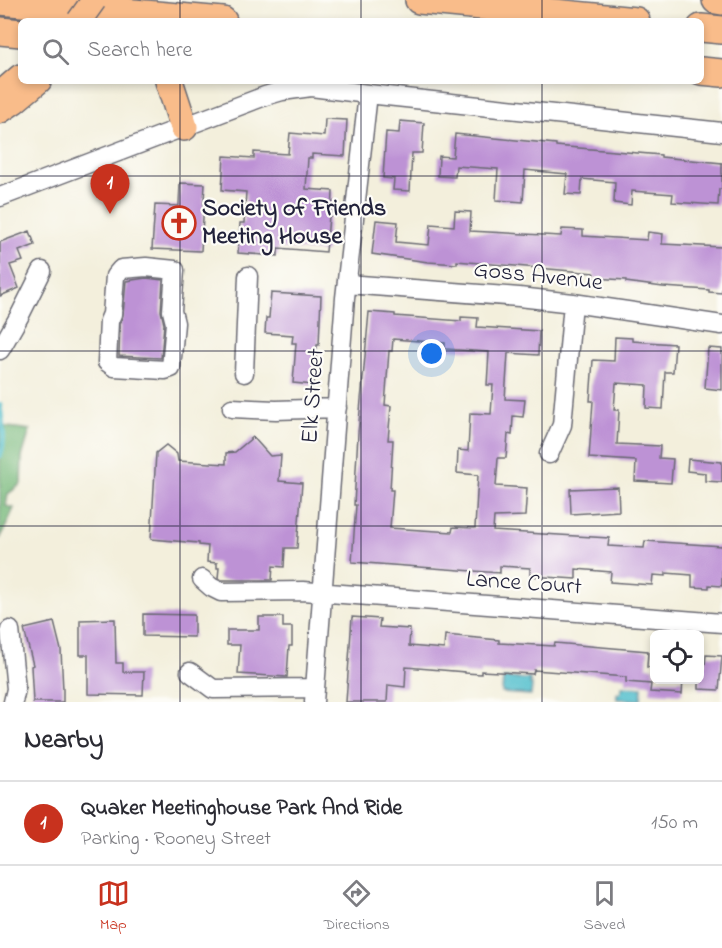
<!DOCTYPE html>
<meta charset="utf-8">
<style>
:root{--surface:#fff;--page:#f2f2f3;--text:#2b2b33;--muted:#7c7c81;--line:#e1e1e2;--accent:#c8321e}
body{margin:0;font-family:"Indie Flower",sans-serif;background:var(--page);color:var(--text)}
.controls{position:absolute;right:18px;bottom:18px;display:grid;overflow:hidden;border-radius:9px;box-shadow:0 3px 9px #0003}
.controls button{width:54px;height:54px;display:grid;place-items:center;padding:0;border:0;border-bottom:2px solid var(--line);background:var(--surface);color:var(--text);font:30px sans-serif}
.you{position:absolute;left:432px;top:354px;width:21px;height:21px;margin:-15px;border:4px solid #fff;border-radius:50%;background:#1a73e8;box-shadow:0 0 0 9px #1a73e833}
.badge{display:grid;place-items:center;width:39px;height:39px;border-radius:50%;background:var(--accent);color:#fff;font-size:20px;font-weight:700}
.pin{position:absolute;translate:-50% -50px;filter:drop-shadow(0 2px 3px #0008)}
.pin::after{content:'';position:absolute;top:32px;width:21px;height:18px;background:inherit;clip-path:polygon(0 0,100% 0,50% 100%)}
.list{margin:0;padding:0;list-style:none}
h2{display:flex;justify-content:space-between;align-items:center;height:78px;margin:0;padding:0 24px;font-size:26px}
h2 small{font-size:20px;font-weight:400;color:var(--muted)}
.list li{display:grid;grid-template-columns:39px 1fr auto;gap:18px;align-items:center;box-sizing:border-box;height:84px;padding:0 24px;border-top:2px solid var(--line)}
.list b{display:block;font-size:22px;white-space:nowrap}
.list p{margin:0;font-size:20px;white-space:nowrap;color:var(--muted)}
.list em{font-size:20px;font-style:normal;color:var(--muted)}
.icon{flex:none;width:33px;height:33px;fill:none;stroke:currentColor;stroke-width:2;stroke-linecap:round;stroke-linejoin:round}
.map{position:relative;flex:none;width:722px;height:702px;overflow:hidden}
.search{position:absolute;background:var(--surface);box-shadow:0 3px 9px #0003;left:18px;right:18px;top:18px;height:66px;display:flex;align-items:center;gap:15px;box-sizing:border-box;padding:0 21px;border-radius:9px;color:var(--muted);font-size:22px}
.sheet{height:162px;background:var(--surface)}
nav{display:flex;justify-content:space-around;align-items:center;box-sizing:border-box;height:84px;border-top:2px solid var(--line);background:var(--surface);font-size:16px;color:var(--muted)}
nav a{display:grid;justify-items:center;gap:3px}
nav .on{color:var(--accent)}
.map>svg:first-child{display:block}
.forest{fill:#78b97c;stroke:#4d6e5c;stroke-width:1.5}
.water{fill:#53bfcd;stroke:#3a7084;stroke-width:1.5}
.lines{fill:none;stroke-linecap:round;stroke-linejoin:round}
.stream{stroke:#53bfcd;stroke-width:4.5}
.building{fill:#bd92d5;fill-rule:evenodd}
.minor-casing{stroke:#6b6a73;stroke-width:21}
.major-casing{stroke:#6b6a73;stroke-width:27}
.highway-casing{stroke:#6b6a73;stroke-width:30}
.minor{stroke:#fff;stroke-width:18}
.major{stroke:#f9bc8a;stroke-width:24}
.highway{stroke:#f9bc8a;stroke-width:27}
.major-bridge-casing{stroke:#6b6a73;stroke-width:27;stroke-linecap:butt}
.major-bridge{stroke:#f9bc8a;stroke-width:24}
.grid{fill:none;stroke:#22223b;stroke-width:1.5;stroke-opacity:0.55}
.labels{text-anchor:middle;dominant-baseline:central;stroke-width:4.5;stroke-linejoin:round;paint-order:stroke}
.poi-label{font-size:24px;font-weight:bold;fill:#22223b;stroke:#fdfcf7;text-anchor:start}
.street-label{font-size:24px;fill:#22223b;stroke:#fdfcf7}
</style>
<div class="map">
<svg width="722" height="702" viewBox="0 0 722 702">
<rect width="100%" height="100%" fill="#fdfcf7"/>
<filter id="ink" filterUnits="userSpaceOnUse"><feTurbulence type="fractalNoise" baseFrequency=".0167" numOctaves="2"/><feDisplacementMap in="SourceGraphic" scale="12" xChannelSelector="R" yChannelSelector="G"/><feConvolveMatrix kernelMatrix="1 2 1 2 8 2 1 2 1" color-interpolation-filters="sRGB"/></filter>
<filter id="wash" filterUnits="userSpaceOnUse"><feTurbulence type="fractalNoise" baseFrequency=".008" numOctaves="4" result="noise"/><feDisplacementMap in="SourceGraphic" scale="24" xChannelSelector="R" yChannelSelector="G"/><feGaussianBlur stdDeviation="1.35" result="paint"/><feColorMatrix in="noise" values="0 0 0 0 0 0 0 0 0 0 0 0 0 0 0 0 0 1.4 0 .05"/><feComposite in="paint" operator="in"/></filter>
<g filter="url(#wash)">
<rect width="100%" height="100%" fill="#f3efdc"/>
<path class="forest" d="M0 426 30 430 22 457 21 484 8 494 6 506 14 508 0 539Z"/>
<path class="water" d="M503 678 530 679V684L532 685 531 695 502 693Z
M622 686 642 687 641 700 617 699V693H620Z"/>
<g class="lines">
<path class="stream" d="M0 405C2 421 7 440 0 456"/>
</g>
<g id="blocks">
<path class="building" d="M325 119 347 120 345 156 312 154V158H308L306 189 333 191 332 216H329L326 252 278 248V256L238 253 240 223H244L246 192 222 190 224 156 254 158V152L288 154 290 133 324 136Z
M400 121 424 123 422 153H412L410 191 393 190 394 179 383 178 386 132 399 133Z
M455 134 556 144V146L661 155V157L722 163V189H719L718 205 672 202 673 194 632 191 631 205 614 203 615 182 582 179 581 195 565 194 567 174 525 170 523 202 496 200 498 169 456 166 455 177 438 176 439 156 453 157Z
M180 183 205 184 201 251 152 249 155 205 179 206Z
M455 211 471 212 470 231 561 236 562 229 583 230V236L647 240 648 232 663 234 662 244 722 247V293L709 292V290L663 287 626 282V280L594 278V273L457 261V264L428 262 372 254 376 220 398 222 396 242 429 245 431 224 454 226Z
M30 231 35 245 19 251 23 261 10 265 19 288 0 296V242Z
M146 278 163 280 161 311 164 324 161 358 119 356 120 324 123 315 126 281Z
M271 293 321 296 319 345H317L314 385 293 383 296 343H292L293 335 265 333 266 318H269Z
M369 312 395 314V316L461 321V317L478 318 477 327 539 331 538 355 508 353 505 399 525 400 523 417 513 416 512 435 508 434 506 458H498L496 486 527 488 525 516 494 517 493 531 609 538 608 546 644 548 645 541 722 546V586L709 585V588L692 587V575L666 573V576L653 575 652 585 610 582 611 572 576 569V579L530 576V568L500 566V573L352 562 356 505H354L358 434ZM393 339 445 343V349L489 352 487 385H493L491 414 470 413 468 451 458 450 457 473 478 475 475 528 453 527 452 532 390 528 393 490H390L393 440H388L391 406 385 405 389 351H392Z
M615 337 632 338V341L675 344 673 372H665L663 409 646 408 647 385 616 383 614 410H619L617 444 660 446 659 458 673 459 671 483 635 481 636 461 589 458 593 401H590L593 360 614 361Z
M708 348 722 349V390L705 388Z
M253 437 270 456 281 455 279 481 302 483 297 548H285L284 567 273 566 272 580H221L218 578 219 568H217V563L207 562 208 546 199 545V543L151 539 156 453 166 445 177 454 178 461 226 464V453L235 452Z
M688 459 722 462V482L705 481V473L687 471Z
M618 487 619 511 571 514 570 489Z
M143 614 194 615V637L143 636Z
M259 617H283V627H292V646H289L287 677 238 674 240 645H227V630H259Z
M352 617 380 619 379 627 410 629 409 646 444 649 445 635 499 640V643L554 646 555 643 648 651 647 667H654V680H683L682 694 650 692 651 684 626 682V677L534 670 533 674 481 671V674L465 673V672L406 667 405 687 388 685 387 702H346Z
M115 619 116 663H123V672H144L143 695 88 694V655H80V620Z
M54 622 61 650 63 690V702H33L31 666 33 665 24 629Z
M706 655 722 656 719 690 699 689V664L705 665Z"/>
</g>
</g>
<g filter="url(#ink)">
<use href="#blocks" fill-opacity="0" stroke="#6b6a73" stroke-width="1.5"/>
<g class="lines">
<defs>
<path id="minor" d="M0 197 265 96 282 91 311 87 368 94 722 132
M146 267 175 270 172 311 175 323 171 368 165 370 114 367 107 362 109 321 112 314 115 276 121 269Z
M347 284 519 297 573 303 722 325
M0 350 20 315 42 271
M244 373 248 276
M232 408 276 410 337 408
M549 454 562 425 573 303
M202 579 211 587 221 592 303 591 722 623
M10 630 16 689 13 702
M190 672 213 689 314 688
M314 702 345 298 368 94"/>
<path id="major" d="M0 111 15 101 39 81"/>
<path id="highway" d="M419 0 636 21
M716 0 722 1
M0 1 223 21
M701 28 722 30
M0 31 21 33
M701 71 722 73
M169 81 184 127
M0 94 7 90 21 78"/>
</defs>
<use href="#minor" class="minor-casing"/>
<use href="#major" class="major-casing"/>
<use href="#highway" class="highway-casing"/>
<use href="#minor" class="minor"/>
<use href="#major" class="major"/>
<use href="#highway" class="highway"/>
<defs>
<path id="major-bridge" d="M79 21 94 0"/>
</defs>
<use href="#major-bridge" class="major-bridge-casing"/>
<use href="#major-bridge" class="major-bridge"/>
</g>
</g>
<path class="grid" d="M180 0V21M361 0V21M542 0V21M180 81V702M361 81V702M542 81V702M0 176H722M0 351H722M0 526H722"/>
<defs>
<symbol id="church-ring" viewBox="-11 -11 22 22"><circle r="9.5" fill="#fdfcf7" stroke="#c8321e" stroke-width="1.5"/><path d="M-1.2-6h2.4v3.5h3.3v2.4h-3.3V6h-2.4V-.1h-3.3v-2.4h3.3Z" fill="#c8321e"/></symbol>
</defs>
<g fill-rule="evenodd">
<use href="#church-ring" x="160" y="204" width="38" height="38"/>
</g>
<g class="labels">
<g class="poi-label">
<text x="202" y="209">Society of Friends<tspan x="202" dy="28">Meeting House</tspan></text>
</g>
<g class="street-label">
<text transform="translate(538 277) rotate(6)">Goss Avenue</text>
<text transform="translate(314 396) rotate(-86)">Elk Street</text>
<text transform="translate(524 584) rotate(4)">Lance Court</text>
</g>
</g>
</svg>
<div class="controls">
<button><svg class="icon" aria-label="locate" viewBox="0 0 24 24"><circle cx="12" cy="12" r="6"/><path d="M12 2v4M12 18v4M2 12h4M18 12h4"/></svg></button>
</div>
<div class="you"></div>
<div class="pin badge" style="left:110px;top:214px">1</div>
<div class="search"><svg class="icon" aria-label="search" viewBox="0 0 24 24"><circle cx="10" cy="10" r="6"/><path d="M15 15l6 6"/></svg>Search here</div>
</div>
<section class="sheet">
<h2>Nearby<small></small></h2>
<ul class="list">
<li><span class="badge">1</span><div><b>Quaker Meetinghouse Park And Ride</b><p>Parking · Rooney Street</p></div><em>150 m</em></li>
</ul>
</section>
<nav>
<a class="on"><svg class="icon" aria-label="map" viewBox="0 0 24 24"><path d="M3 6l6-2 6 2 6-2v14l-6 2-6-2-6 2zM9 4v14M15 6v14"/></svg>Map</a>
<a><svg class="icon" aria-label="directions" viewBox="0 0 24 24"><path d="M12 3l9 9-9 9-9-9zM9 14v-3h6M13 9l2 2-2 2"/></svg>Directions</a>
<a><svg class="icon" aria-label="saved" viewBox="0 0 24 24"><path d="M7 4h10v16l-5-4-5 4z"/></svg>Saved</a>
</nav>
